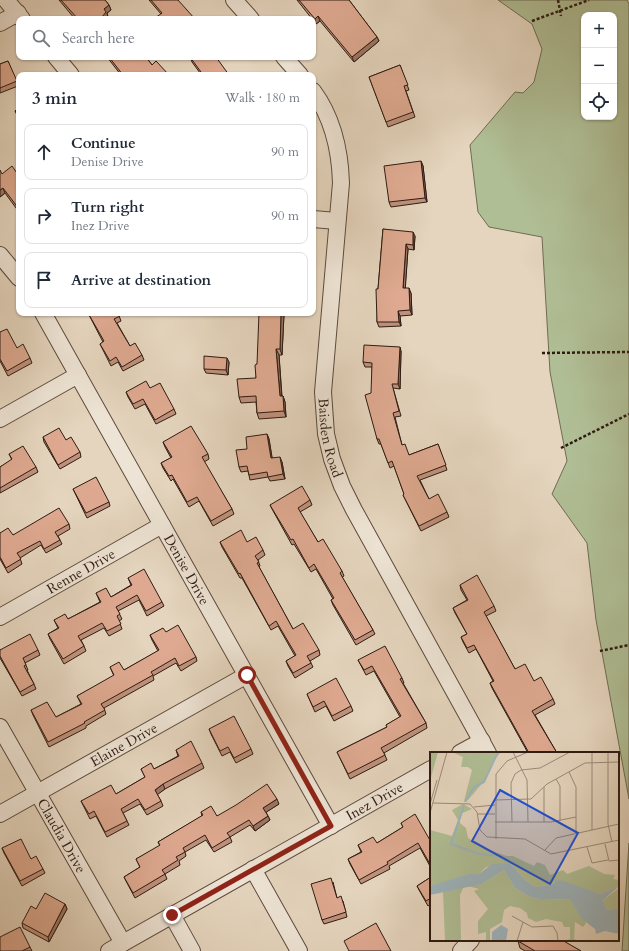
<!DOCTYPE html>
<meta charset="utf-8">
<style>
:root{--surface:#fff;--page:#f6f6f7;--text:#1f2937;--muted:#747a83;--line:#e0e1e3}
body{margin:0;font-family:Cardo,serif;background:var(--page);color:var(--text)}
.controls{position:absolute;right:12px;top:12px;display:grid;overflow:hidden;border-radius:8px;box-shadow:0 1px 3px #0004}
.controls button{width:36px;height:36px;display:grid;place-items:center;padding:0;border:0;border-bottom:1px solid var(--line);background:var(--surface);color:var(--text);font:20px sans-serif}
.stop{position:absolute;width:12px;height:12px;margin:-9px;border:3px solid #8f2418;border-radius:50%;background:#fff}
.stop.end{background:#8f2418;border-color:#fff;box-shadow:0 1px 4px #0008}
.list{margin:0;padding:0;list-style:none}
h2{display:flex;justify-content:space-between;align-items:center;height:52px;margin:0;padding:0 16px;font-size:17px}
h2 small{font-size:13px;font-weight:400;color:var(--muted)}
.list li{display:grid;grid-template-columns:26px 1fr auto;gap:12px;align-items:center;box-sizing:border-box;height:56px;margin:0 8px 8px;padding:0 8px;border:1px solid var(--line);border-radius:8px}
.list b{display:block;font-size:15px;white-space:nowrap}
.list p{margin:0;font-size:13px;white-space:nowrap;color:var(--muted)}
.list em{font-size:13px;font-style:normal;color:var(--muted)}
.icon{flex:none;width:22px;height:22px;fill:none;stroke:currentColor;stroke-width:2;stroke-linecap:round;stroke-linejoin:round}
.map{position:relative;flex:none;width:629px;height:951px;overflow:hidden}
.search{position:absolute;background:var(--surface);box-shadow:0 1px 3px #0004;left:16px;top:16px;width:300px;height:44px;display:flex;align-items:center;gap:10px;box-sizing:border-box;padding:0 14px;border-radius:8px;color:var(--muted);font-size:15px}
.panel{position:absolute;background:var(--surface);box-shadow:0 1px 3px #0004;left:16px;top:72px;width:300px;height:244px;border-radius:8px}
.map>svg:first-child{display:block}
.green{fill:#b0be95;stroke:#6f6c54;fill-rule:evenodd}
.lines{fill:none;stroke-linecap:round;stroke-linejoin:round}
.minor-casing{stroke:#5c4a3d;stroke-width:18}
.path{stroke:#2e1b12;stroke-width:2.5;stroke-dasharray:3 2;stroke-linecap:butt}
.minor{stroke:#eee4d5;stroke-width:16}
.wall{fill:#bf917c;stroke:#2e1b12}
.shaded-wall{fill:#9b7665;stroke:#2e1b12}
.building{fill:#dea990;stroke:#2e1b12}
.route{stroke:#8f2418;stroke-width:5}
.labels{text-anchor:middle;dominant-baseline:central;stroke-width:4;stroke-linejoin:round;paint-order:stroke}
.street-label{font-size:14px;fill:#2e1b12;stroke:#eee4d5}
.inset-river{fill:none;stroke:#9db5be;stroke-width:2}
.inset-road{fill:none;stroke:#9c8b79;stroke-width:1}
.view{fill:#1d4ed8;fill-opacity:0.15;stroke:#1d4ed8;stroke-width:2}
.inset-edge{fill:none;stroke:#2e1b12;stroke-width:2}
</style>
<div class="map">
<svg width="629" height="951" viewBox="0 0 629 951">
<rect width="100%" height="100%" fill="#e5d5be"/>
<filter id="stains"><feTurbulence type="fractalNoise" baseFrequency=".005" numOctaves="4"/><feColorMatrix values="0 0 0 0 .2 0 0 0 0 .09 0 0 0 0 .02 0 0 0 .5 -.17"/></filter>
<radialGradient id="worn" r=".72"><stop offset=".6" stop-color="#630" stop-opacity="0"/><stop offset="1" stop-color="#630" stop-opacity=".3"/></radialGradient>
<path class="green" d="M498 0H627L629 4V799L596 620 587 543 552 494 567 461 550 372 542 237 489 227 478 212 470 145 515 92 523 93 534 82 542 49 532 24ZM584 15H614V117H584Z
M629 843V951H622Z"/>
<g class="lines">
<defs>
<g id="minor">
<path d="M6 0 22 19"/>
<path d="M234 0 251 19"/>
<path d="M0 23 18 13"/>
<path d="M56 57 71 75"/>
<path d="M284 57 300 75"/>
<path id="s1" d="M313 91C333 118 340 149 341 183L323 392 326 434 332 459 342 486 354 510 488 753"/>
<path d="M313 219 337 221"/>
<path d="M0 255 19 278"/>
<path id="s2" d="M43 313 331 826"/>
<path d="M0 419 78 375"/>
<path id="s3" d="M0 617 162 525"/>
<path id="s4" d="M0 727 123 943"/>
<path d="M460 753 482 741"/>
<path id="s5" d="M0 814 247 675"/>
<path d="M253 869 299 951"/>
<path d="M172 915 192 951"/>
<path id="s6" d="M109 951 431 769"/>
<path d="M461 951 471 940"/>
</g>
</defs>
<use href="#minor" class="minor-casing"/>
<path class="path" d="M558 0 561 16
M532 21 589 0
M542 353 629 352
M561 448 629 414
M600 651 629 645"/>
<use href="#minor" class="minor"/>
</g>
<path class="wall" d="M59 0H105L109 5 111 10 107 13 108 17 106 19H75Z
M149 0H178L161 14Z
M297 0H349L377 37 379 41 354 62 320 21 316 24Z
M107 57H146L152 65 169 75H121Z
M190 57H216L200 73 192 62Z
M8 61 18 86 0 93V64Z
M400 65 409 90 406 91 415 117 388 127 369 77Z
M19 107V117L17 115 15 111Z
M421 161 423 166 427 202 391 207 389 202Z
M2 174 19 176V212L5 193 0 197Z
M383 229 415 236 414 250 408 249 405 288 411 293 412 315 400 316 401 326 379 327 377 322 378 289Z
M88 313H118L121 321 117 323 130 346 142 355 144 360 123 371 118 362 111 366 100 344 103 342Z
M284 314 282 355H279L282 396H283L285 402 286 417 259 419 257 413 256 402 241 403 239 397 256 378 257 364Z
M0 332 17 348 30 358 32 363 8 376 0 361Z
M401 351 400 389 393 388 401 416 395 417 402 445 409 455 438 444 447 470 420 480 429 499 447 512 449 517 421 531 403 495 404 494 394 466 390 468 381 444H379L377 439 372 367H365L363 362Z
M229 362 228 375 206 373 204 369Z
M150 388 174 409 176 414 156 424 145 404 135 409 128 397 126 392Z
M267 434 269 439 272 458 282 462 285 479 270 481 268 477 250 480 248 471 241 472 239 467 247 449Z
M43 437 66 440 80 452 81 457 60 469 44 442Z
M163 442 208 454 209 459 204 462 232 509 234 514 213 526 199 501 189 507 173 479 171 481 163 468 161 463 171 458 165 447Z
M9 454 36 467 38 472 0 493V467L12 460Z
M73 489 109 502 110 506 87 518Z
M310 500 312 505 300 512 318 542 342 571 344 576 342 577 373 630 375 634 356 645 333 605 331 600 333 599 316 569 311 572 294 544 292 545 272 509 270 505Z
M69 524 70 529 58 536 62 544 46 553 41 545 20 558 22 564 8 573 0 559V533L13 535Z
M220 542 263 550 265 555 258 560 260 566 259 567 293 629 319 650 320 655 310 661 313 667 295 678 288 666 286 661 295 656 278 626 271 630 242 578H240L222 547Z
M128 578 162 602 164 606 147 616 139 600 118 611 122 619 119 621 122 629 109 636 104 628 81 640 84 646 86 651 64 664 50 639 48 634 58 628 54 620 68 619 100 602 96 593 111 597 131 585Z
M460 585 494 606 496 611 486 616 515 669 534 681 553 699 555 704 535 715 557 753H528L492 688 490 683 493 681 476 649 469 653 463 642 461 637 467 634 455 613 453 608 467 600 461 590Z
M166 632 196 657 197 661 181 671 176 663 153 676 154 680 104 708 106 714 86 726V728L49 747 33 715 31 710 56 717 81 704 77 696 114 676 110 667 124 670 158 651 152 640 150 635Z
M0 650H38L40 655 25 663 28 670H27L34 684 36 689 22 696 0 658Z
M358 660 402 678 404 683H403L426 723 427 728 384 753 387 760 350 779 337 752 387 727 386 725 400 717 374 671 366 675Z
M307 694 351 706 353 711 334 721 326 706 315 712Z
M209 729 251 749 253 754 236 763 230 752 222 756 211 734Z
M176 750 202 763 204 768 165 789 157 794 161 801 163 806 147 815 140 804 123 813 129 825 107 837 96 816 90 819 81 801 116 794 145 777 141 769H154L178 756Z
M279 804 266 812 270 820 255 831 250 825 230 837 232 842 214 852 206 840 185 852 186 856 179 861 180 865 165 874 167 879 135 898 126 881 124 877 140 867 136 859 160 846 158 842 202 816 201 812 217 816Z
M401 823 431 842V868L420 848 389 866 390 869 361 884 350 864 348 859 361 852 358 845 377 843 403 827Z
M2 848 43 869 45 873 22 886 4 853Z
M431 877V904L428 906 419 890 417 886Z
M333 882 337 898 343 901 347 917 324 924 322 920Z
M65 904 67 909 49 942 23 928 22 923 36 909Z
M518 940H567L566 943 581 951H525L520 948 518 941Z
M30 947 32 951H0Z"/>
<path class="shaded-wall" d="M109 5 111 10 107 13 108 17 106 19H102V17L104 9Z
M318 16 320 21 316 24 315 19Z
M377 37 379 41 354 62 352 57Z
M421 161 423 166 427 202 425 198Z
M3 188 5 193 0 197V190Z
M413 232 415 236 414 250 413 245Z
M406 244 408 249 405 293 403 288Z
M409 288 411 293 412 315 410 310Z
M398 311 400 316 401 326 399 322Z
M281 313H284V314L282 355 280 349Z
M400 347 401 351 400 389 398 384Z
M276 349 279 355 282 402 280 396Z
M227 358 229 362 228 375 226 370Z
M283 396 285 402 286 417 284 411Z
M267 434 269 439 273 463 271 458Z
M280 457 282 462 285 479 283 474Z
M163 784 165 789 157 795 155 790Z
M277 799 279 804 265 813 263 808Z
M268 816 270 820 255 831 253 826Z
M65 904 67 909 49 942 48 937Z
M562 940H567L564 947Z"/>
<path class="building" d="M61 0H105L109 5 104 9 106 12 102 17 103 19H78Z
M151 0H178L195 19H156L155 18 162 13Z
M299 0H349L377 37 352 57 318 16 315 19Z
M109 57H146L152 65 156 61 169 75H123Z
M190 57H216L229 75H197L201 72Z
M8 61 17 81 0 88V64Z
M400 65 408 85 404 86 413 112 386 122 369 77Z
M19 97V102L16 99Z
M19 107V114L15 111Z
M421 161 425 198 389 202 384 166Z
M12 166 19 176V209L3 188 0 190V170L2 174Z
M383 229 413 232V245L406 244 403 288H409L410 310 398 311 399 322H377L376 289H378Z
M88 313H118L120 316 114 319 130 346 135 343 142 355 122 367 116 357 110 361 100 344 104 341Z
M259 313H281L280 349H276L280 396H283L284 411 257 413 256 396 239 397 237 379 256 378 255 365 257 364Z
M7 329 17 348 23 344 30 358 7 371 0 359V332Z
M364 345 400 347 398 384H392L399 411 393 413 402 445 405 444 409 455 438 444 446 465 417 476 429 499 438 494 447 512 419 526 403 495 404 494 392 461 388 463 379 439H377L365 395 371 393 372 363 363 362Z
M204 356 227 358 226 370 204 369Z
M146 381 150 388 160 383 174 409 155 420 143 399 133 404 126 392Z
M191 426 208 454 202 457 232 509 211 521 197 497 187 502 172 475 169 476 161 463 172 457 163 442Z
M59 428 66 440 71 437 80 452 58 465 43 437Z
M267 434 271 458 280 457 283 474 268 477 267 472 249 475 247 466 239 467 236 450 247 449 246 437Z
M23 446 36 467 0 488V467L12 459 9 454Z
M96 477 109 502 86 513 73 489Z
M302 486 310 500 298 508 318 542 323 539 342 571 340 573 373 630 355 640 331 600 334 598 314 564 309 568 293 539 291 540 270 505Z
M59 508 69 524 55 532 60 540 44 549 40 541 17 553 21 559 6 568 0 557V533L8 528 13 535Z
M241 530 247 542 256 537 263 550 255 556 259 562 257 563 293 629 303 623 319 650 307 656 311 663 293 673 286 661 296 655 276 621 269 626 240 573 239 574 220 542Z
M144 569 162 602 146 611 137 595 116 607 120 614 117 616 121 624 107 631 102 623 78 636 84 646 63 659 48 634 59 628 54 620 65 614 68 619 101 602 96 593 106 588 111 597 132 585 128 578Z
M477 575 494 606 484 612 515 669 525 664 534 681 541 677 553 699 532 711 557 753H529L490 683 494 681 474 645 467 648 461 637 467 634 453 608 468 600 460 585Z
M178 625 196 657 179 666 175 658 151 672 153 675 101 704 105 710 84 722 85 723 48 742 31 710 47 702 56 717 82 704 77 696 114 675 110 667 119 662 124 670 159 650 150 635 163 628 166 632Z
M30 634 38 650 23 658 26 665 24 666 34 684 20 692 0 656V650Z
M385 646 402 678 400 679 426 723 381 748 385 755 348 774 337 752 387 727 386 725 401 716 372 666 364 670 358 660Z
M336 678 351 706 332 716 324 701 313 707 307 694Z
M234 716 251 749 234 758 228 747 220 751 209 729Z
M191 741 202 763 163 784 155 790 161 801 145 810 138 799 121 809 127 821 105 832 94 811 89 814 81 801 111 785 116 794 145 777 141 769 151 763 154 769 179 756 176 750Z
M267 784 277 799 263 808 268 816 253 826 249 820 227 833 230 837 212 848 205 835 183 848 185 852 176 857 178 860 162 870 165 874 133 893 124 877 140 867 136 859 160 845 158 842 203 815 201 812 211 806 217 816 236 805Z
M415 814 431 842V864H430L418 843 387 862 388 864 359 880 348 859 362 852 358 845 373 837 377 843 403 827 401 823Z
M21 839 31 859 36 856 43 869 20 881 2 848Z
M431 877V898L426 901 417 886Z
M331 878 337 898 341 896 346 912 322 920 311 884Z
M45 893 65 904 48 937 22 923 31 906 36 909Z
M376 923 391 951H349L344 941Z
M20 927 30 947 22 951H0V937Z
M518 940H562L581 951H535L518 941Z"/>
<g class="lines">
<path class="route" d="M172 915 331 826 247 675"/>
</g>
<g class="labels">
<g class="street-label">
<text stroke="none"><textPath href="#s1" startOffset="354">Baisden Road</textPath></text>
<text stroke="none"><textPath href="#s2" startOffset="294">Denise Drive</textPath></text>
<text stroke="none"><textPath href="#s3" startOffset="93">Renne Drive</textPath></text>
<text stroke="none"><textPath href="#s5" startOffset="142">Elaine Drive</textPath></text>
<text stroke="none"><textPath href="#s6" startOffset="305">Inez Drive</textPath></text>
<text stroke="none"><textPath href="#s4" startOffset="125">Claudia Drive</textPath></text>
</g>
</g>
<g transform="translate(430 752)">
<rect width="189" height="189" fill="#e5d5be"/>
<path d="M0 0H8L0 29ZM22 0H71L64 8 56 27 38 48 34 49 42 18 38 15H31L33 5ZM33 52 42 57 30 62V71L36 76 38 86 53 96 77 104H83L104 114 107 110 115 113 120 123 133 118 137 122 159 114 174 122 185 123 183 127 189 128V134L170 142 125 128 124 132 106 135 96 129 80 111 56 115 49 122 0 134V78L22 84 28 68 22 58ZM74 118 85 136 100 145 112 148 141 147 156 171 153 175 145 170 144 187 149 189H135L140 187V175H134L132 170 116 167 106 170 98 166 97 161 90 156 80 154 74 158 72 170 60 177V189H56V180L48 182V169L58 157 44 139 49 137 38 134 52 132ZM34 134 30 143 31 189H15L13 140ZM189 136V156L177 158 173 148Z" fill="#b0be95"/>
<path d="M80 111 96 129 106 135 124 132 125 128 134 129 170 142 189 134 173 148 177 158 189 156V182L175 179 166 182 165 177 152 167 140 147 112 148 100 145 85 136 74 118 52 132 0 143V134L39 122H49L62 112ZM71 173 78 177 76 189H62V180Z" fill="#9db5be"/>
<path class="inset-river" d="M35 50 44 35 54 30 68 0M34 54 21 92 49 102 68 104 77 110"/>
<path class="inset-road" d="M83 0 97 28 98 70M162 0V78M178 0V72L182 90M139 20 146 35V82M126 27 130 34V69M114 35V70M65 48 101 47 117 32 155 11 189 10M3 51 40 52 47 60 50 78 57 85 95 87 121 102 189 88M0 52 7 28M44 55 65 53M0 61 17 0M48 62H65M65 70H121L146 65M82 70 81 31 85 22 91 18 110 16 140 0M66 87V22L77 9 98 0M175 92 179 109 189 108M157 95 162 111 178 108M115 98 126 86 189 72M82 164 102 175 123 174 127 181 128 189M87 189 93 170"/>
<path class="view" d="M70 38 148 81 120 132 42 89Z"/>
<rect width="189" height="189" class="inset-edge"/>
</g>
<rect width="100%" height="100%" filter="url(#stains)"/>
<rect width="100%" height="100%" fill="url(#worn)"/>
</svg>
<div class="controls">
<button>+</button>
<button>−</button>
<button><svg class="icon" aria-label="locate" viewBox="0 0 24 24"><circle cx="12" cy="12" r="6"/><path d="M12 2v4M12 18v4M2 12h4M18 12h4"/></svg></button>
</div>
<div class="stop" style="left:247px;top:675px"></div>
<div class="stop end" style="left:172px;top:915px"></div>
<div class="search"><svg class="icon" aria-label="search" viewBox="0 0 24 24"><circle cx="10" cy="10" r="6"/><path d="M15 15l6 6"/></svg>Search here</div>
<section class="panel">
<h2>3 min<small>Walk · 180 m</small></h2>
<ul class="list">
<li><svg class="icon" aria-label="ahead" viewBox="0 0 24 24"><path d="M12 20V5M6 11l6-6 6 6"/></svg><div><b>Continue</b><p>Denise Drive</p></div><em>90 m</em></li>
<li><svg class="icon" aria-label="right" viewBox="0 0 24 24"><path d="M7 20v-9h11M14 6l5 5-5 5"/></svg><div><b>Turn right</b><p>Inez Drive</p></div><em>90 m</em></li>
<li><svg class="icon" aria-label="arrive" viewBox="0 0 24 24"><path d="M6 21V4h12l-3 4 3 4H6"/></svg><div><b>Arrive at destination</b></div></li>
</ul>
</section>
</div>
